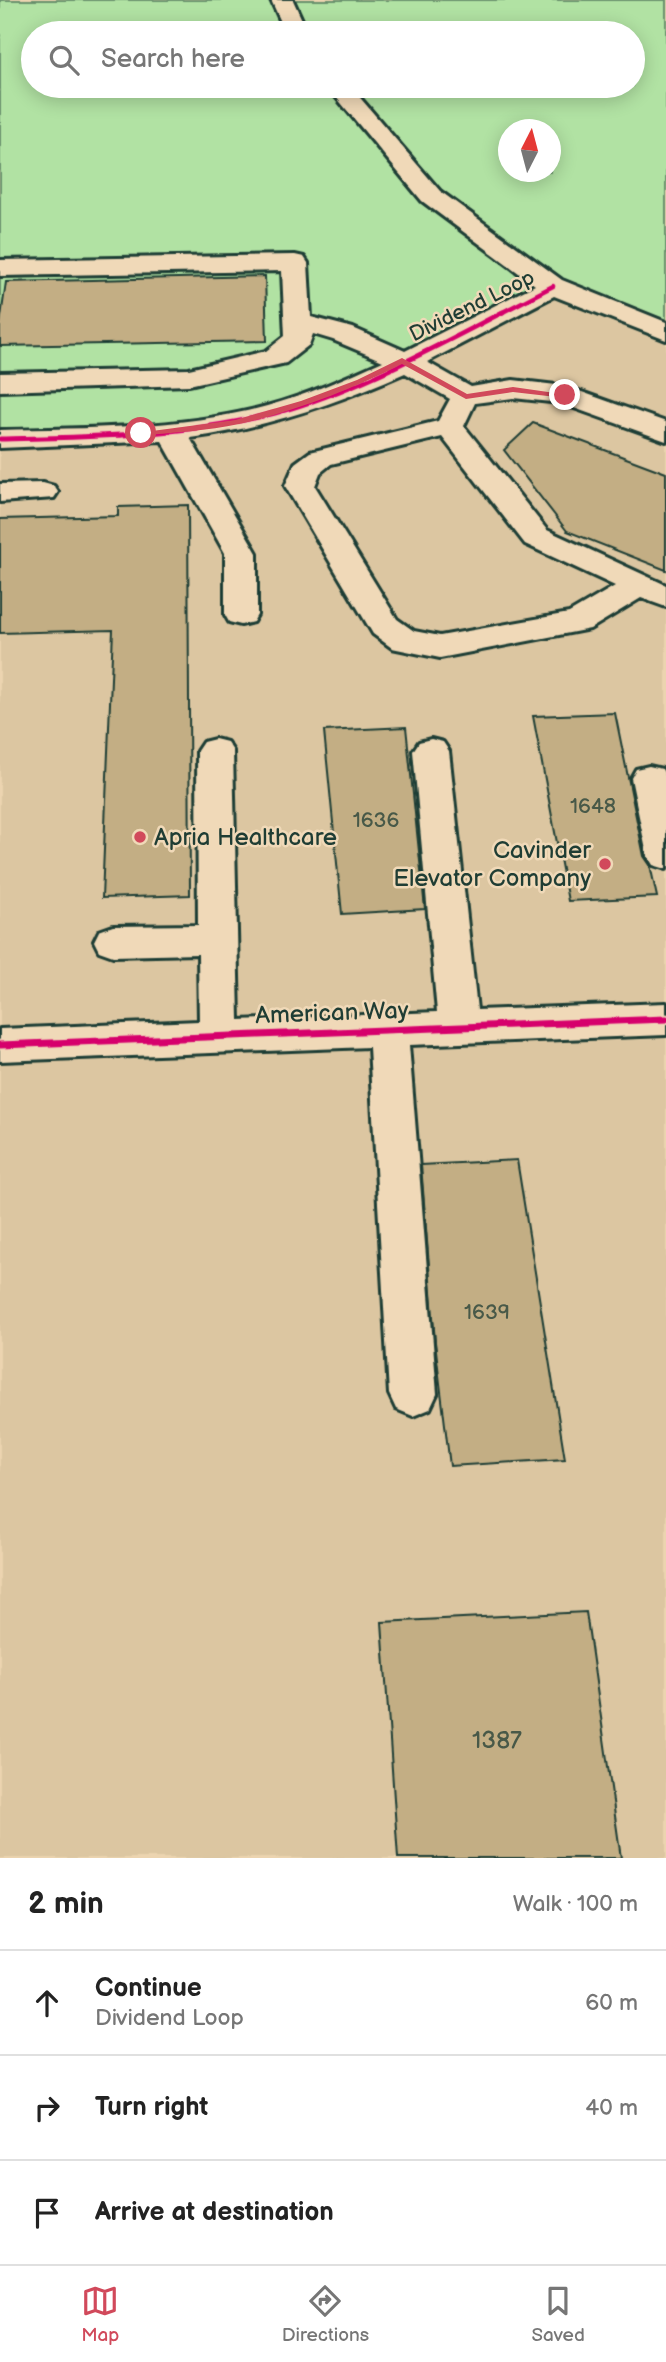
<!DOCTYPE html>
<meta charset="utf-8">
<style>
:root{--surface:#fff;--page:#f2f2f2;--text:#222;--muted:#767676;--line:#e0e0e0;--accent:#d1495b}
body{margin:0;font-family:"Balsamiq Sans",sans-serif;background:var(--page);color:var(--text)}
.compass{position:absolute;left:498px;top:119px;width:63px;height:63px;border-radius:50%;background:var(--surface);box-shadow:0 4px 18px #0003;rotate:6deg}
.stop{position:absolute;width:21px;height:21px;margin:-16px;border:5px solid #d1495b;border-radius:50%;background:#fff}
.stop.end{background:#d1495b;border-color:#fff;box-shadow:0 2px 7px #0008}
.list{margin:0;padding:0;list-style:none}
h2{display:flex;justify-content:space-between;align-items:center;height:91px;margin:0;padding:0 28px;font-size:30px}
h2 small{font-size:23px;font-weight:400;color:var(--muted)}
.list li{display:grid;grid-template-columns:46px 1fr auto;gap:21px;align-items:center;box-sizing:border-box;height:105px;padding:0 28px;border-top:2px solid var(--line)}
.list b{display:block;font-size:26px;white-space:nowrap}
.list p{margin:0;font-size:23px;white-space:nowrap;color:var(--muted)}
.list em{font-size:23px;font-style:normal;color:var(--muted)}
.icon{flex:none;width:38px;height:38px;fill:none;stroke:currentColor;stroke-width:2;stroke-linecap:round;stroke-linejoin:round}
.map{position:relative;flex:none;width:666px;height:1858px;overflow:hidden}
.search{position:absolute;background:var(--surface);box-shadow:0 4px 18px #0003;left:21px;right:21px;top:21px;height:77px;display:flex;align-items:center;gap:18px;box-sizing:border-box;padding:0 24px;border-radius:38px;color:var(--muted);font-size:26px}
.sheet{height:406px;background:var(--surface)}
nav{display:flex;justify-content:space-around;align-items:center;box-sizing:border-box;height:98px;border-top:2px solid var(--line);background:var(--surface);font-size:19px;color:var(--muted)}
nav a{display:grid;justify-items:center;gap:4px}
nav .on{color:var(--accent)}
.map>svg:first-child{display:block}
.built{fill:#dcc6a1}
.green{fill:#b1e2a3;stroke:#68906c;stroke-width:2;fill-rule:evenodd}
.building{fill:#c3ae84;stroke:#1f3d34;stroke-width:2}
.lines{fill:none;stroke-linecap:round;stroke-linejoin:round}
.minor-casing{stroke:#1f3d34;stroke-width:6}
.minor{fill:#f0d9b8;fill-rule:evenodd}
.cycleway-far2-casing{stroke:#f0d9b8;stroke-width:7}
.cycleway-far1-casing{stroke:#f0d9b8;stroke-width:9}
.cycleway-casing{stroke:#f0d9b8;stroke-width:11}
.cycleway-far2{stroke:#d6006c;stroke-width:4.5}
.cycleway-far1{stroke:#d6006c;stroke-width:5}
.cycleway{stroke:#d6006c;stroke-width:7}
.route{fill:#d1495b}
.poi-dot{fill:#d1495b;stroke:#f0d9b8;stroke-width:2.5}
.labels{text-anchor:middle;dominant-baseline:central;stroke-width:5;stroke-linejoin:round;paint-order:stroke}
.far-street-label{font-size:21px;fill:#1f3d34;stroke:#f0d9b8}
.number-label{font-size:21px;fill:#485948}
.poi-label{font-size:24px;fill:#1f3d34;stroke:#f0d9b8;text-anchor:start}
.street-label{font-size:24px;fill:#1f3d34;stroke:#f0d9b8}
.near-number-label{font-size:24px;fill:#485948}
</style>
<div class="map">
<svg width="666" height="1858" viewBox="0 0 666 1858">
<rect width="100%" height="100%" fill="#ecd4b0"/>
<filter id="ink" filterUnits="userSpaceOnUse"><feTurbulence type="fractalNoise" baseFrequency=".0143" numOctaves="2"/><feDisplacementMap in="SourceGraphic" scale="14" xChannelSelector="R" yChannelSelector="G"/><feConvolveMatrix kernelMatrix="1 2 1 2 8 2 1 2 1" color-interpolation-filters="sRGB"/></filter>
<g filter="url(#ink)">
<path class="built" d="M553 286 666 332V1858H0V432Z"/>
<path class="green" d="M0 0H666V332L553 286 360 382 236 422 0 437ZM33 33H633V86H33ZM508 130H550V172H508Z"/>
<path class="building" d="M265 276 267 341 0 346V324L6 282Z
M533 423 666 473V570L567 531 504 450Z
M188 505 190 895 102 898 113 630 0 633V519L118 516V507Z
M615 713 644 856 650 865 657 897 568 901 533 716Z
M406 727 425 909 342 914 324 731Z
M517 1160 565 1459 450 1466 435 1342 421 1165Z
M586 1612 621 1858H398L382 1622Z"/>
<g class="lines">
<defs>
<path id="minor" d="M271 0H293L308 33H286Z
M327 86H350L440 191 562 280 666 322V340L554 296 427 362 471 387 513 380 565 386 666 422V441L560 403 513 398 475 403 464 426 547 530 666 585V607L641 598 590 629 440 658 392 648 373 634 285 486 295 463 310 452 438 421 450 399 405 373C335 404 265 428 190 438L257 553V615L253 622 241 625 229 622 225 615V553L162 441 0 448V430C89 428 181 429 267 406 307 395 345 378 383 361L333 340 313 334 309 345 286 363 189 385 0 391V373L189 369 266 351 285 336 282 271 0 276V260L295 255 304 257 308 263 311 317 353 328 405 351 535 285 422 201ZM442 437 525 544 615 586 569 613 440 636 414 631 397 619 315 486 320 473 331 464Z
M43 483 54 486 58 492 54 498 0 502V484Z
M215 739 227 742 233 751 239 1020 437 1012 413 751 419 742 431 739 443 742 449 751 477 1010 666 1003V1035L409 1045 437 1394 430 1409 413 1416 396 1409 389 1394 369 1047 0 1061V1029L199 1021 198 954 113 956 99 951 94 941 99 931 113 926 198 925 197 751 203 742Z
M649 766 662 769 666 777V869L653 865 647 855 631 778 636 769Z"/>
</defs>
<use href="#minor" class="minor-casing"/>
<use href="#minor" class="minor"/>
<defs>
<path id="cycleway-far2" d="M499 314 553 286"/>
<path id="cycleway-far1" d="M0 439C92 437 185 436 275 413 355 391 429 350 503 312"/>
<path id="cycleway" d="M0 1045 666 1019"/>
</defs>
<use href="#cycleway-far2" class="cycleway-far2-casing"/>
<use href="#cycleway-far1" class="cycleway-far1-casing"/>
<use href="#cycleway" class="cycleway-casing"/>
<use href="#cycleway-far2" class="cycleway-far2"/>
<use href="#cycleway-far1" class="cycleway-far1"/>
<use href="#cycleway" class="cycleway"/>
</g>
</g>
<path class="route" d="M402 358 467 394 513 387 569 395 565 398 513 392 466 399 402 364C350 390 296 411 239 424 208 431 173 432 141 436L137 433 235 420 301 401 357 380Z"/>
<g class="poi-dot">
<circle cx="140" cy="837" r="7"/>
<circle cx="605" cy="864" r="7"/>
</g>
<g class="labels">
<g class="far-street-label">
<text transform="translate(472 306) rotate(-26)">Dividend Loop</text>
</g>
<g class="number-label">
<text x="593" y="806">1648</text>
<text x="376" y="820">1636</text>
<text x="487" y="1312">1639</text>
</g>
<g class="poi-label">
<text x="154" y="837">Apria Healthcare</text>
<text x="591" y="850" text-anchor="end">Cavinder<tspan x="591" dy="28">Elevator Company</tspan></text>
</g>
<g class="street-label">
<text transform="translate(332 1013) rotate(-2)">American Way</text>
</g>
<g class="near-number-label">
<text x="497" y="1740">1387</text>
</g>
</g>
</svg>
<svg class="compass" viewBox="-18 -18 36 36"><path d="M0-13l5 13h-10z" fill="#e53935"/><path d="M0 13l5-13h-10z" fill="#767676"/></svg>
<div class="stop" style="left:141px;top:433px"></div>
<div class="stop end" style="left:565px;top:395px"></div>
<div class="search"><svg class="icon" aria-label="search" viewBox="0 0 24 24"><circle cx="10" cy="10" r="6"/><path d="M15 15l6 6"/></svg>Search here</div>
</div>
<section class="sheet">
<h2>2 min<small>Walk · 100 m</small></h2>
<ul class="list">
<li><svg class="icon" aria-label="ahead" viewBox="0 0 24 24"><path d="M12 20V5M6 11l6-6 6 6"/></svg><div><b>Continue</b><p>Dividend Loop</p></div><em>60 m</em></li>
<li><svg class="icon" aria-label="right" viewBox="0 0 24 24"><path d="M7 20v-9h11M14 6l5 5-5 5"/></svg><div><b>Turn right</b></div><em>40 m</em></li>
<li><svg class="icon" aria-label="arrive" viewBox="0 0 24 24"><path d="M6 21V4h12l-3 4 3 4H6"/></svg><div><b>Arrive at destination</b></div></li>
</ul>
</section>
<nav>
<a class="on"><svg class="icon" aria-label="map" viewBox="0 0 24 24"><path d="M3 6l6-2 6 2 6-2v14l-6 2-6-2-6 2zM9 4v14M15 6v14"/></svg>Map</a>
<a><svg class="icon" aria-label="directions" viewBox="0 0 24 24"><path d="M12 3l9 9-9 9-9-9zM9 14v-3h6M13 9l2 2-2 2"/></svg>Directions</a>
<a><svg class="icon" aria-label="saved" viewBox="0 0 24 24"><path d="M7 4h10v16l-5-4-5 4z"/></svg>Saved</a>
</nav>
